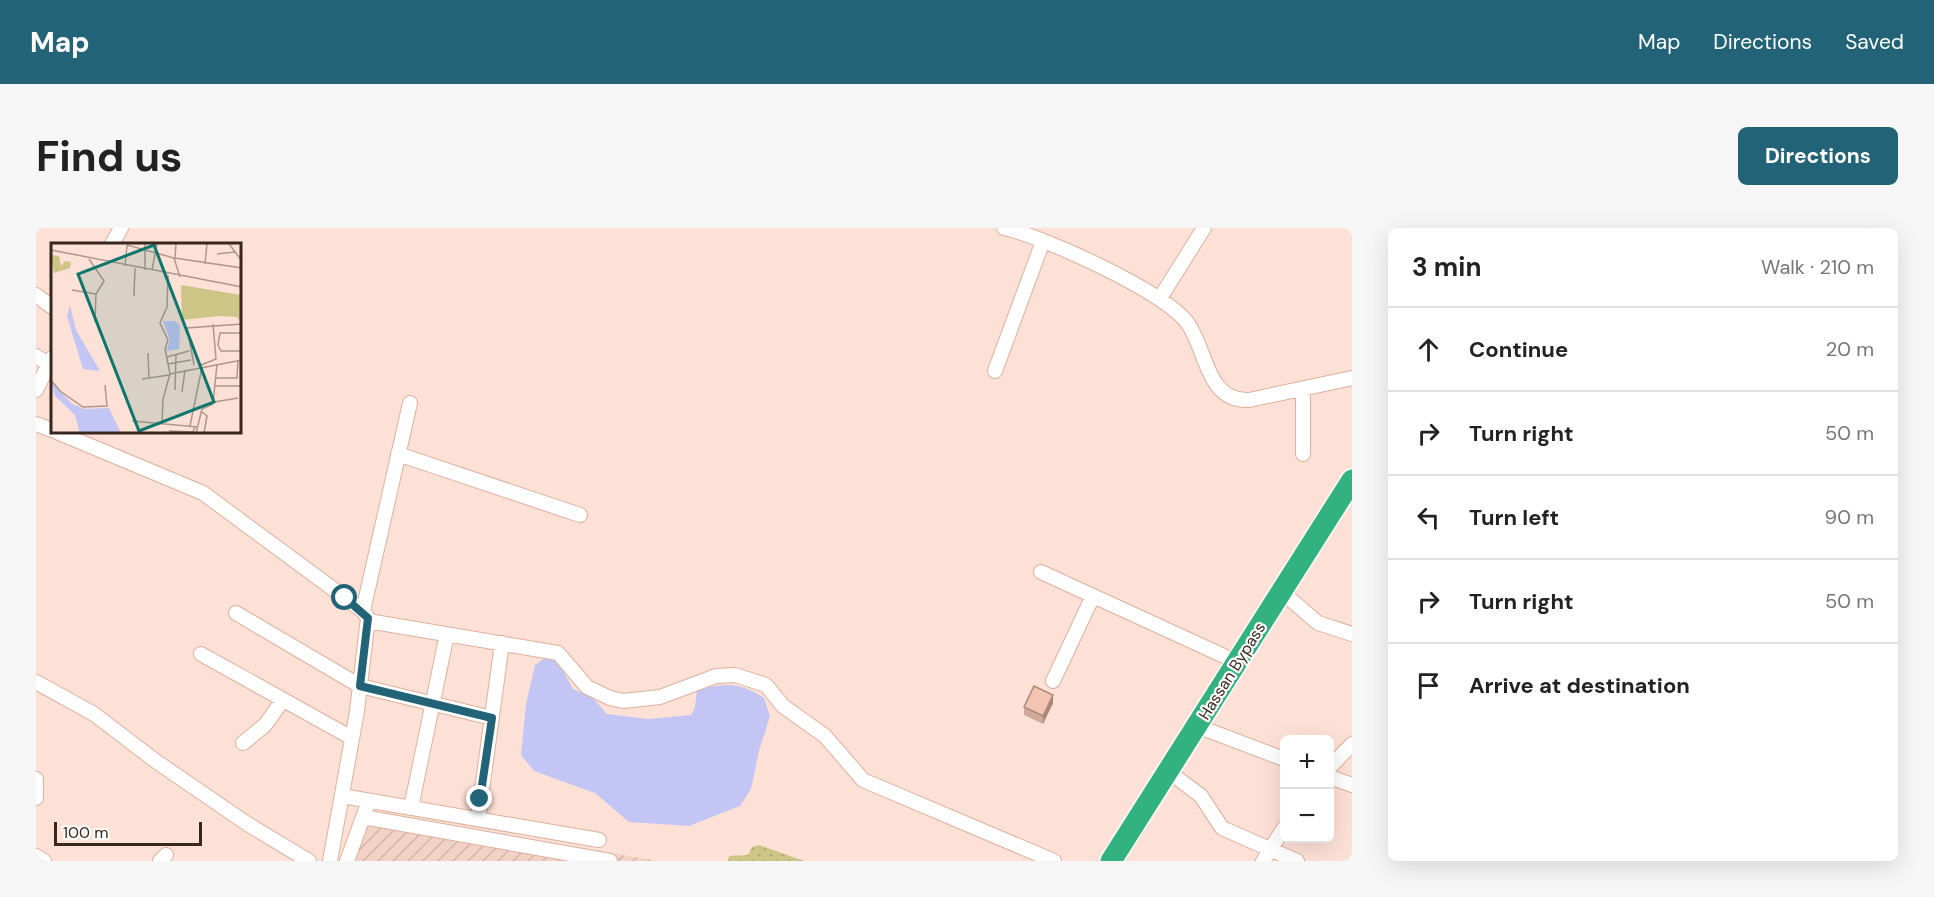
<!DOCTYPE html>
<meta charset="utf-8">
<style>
:root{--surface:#fff;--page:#f6f6f6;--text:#222;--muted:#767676;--line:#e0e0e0;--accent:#226377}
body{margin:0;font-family:"DM Sans",sans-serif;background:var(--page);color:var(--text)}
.controls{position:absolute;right:18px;bottom:18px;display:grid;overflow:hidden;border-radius:9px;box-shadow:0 6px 24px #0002}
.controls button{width:54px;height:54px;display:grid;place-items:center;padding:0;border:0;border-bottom:2px solid var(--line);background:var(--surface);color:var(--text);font:30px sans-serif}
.scale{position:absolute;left:18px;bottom:15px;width:148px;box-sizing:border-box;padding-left:6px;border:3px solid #38271f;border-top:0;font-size:16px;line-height:21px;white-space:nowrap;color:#38271f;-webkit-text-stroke:4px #fff;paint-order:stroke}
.stop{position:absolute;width:18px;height:18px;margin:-14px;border:4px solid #226377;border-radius:50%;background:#fff}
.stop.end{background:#226377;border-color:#fff;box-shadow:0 2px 6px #0008}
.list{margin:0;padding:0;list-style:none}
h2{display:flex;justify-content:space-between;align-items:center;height:78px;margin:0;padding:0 24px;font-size:26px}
h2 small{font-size:20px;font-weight:400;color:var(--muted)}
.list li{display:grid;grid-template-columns:39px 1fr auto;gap:18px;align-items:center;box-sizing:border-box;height:84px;padding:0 24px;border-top:2px solid var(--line)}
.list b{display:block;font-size:22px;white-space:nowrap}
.list em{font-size:20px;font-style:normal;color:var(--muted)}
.icon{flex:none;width:33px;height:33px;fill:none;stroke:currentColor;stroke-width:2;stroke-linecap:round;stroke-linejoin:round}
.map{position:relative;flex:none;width:1316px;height:633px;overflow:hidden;border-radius:9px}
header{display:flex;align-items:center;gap:36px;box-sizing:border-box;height:84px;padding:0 30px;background:var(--accent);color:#fff}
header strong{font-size:28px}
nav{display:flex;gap:33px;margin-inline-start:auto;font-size:21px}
.intro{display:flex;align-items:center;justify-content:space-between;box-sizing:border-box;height:144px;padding:0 36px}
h1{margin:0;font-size:42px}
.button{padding:15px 27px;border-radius:9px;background:var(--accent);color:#fff;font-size:21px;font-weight:700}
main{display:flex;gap:36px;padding:0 36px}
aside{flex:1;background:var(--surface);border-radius:9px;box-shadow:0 6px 24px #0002}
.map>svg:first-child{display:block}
.industrial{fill:url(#industrial-furrows)}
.grass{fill:url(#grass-dots)}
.water{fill:#c3c5f4}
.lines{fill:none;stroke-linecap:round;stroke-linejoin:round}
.minor-casing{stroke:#ddb09d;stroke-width:16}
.highway-casing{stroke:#fff;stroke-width:24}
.minor{stroke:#fff;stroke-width:14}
.highway{stroke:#33b281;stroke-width:21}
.wall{fill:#d1a999}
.shaded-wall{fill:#aa897d}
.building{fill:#f3c4b2;stroke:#aa897d;stroke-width:1.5}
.route{stroke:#226377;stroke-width:8}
.labels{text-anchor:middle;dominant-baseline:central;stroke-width:4.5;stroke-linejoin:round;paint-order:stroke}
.street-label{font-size:16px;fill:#38271f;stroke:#fff}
.inset-road{fill:none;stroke:#af978d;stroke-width:1.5}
.view{fill:#0f766e;fill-opacity:0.15;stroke:#0f766e;stroke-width:3}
.inset-edge{fill:none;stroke:#38271f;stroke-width:3}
</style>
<header>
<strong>Map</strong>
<nav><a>Map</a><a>Directions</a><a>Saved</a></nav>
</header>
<div class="intro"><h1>Find us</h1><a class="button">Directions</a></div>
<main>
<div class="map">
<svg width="1316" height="633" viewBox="0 0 1316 633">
<defs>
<pattern id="industrial-furrows" width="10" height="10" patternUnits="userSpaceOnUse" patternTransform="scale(1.5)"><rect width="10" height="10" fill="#f3d2c6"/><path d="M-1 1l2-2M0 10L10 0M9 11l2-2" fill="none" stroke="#d1b4aa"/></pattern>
<pattern id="grass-dots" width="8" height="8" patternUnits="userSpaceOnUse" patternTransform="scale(1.5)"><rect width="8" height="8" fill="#ccc586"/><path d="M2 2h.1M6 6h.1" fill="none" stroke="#b0a973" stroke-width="1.8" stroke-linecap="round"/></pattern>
</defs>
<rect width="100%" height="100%" fill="#fee1d6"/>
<path class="industrial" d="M329 583 622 633H319Z"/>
<path class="grass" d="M723 617 768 633H692L693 628 712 627 716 619Z"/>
<path class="water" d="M513 427 519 428 537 461 557 470 571 486 612 491 655 487 659 479 661 461C692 456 701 453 728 470L734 488 723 523 715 561 704 578 653 598 593 594 559 565 498 543 485 527 490 476 499 437Z"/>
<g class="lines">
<defs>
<path id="minor" d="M968 0C1009 9 1124 62 1150 93 1171 119 1169 174 1213 172L1316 150
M76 16 85 0
M0 67 16 79
M1124 70 1168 0
M0 128 13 137
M959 143 1007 13
M1267 161V226
M0 162 16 130
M0 196 16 202
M21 204 167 265 327 383 332 390 321 483 294 633
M362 226 544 287
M1005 344 1201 434
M1246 364 1282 395 1316 406
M327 383 374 175
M200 385 324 458 456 490
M332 393 522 425 551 459 574 470 587 473 624 469 680 448 699 447 730 457 747 478 789 508 827 552 1018 633
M165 426 316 510
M1017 453 1057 368
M0 454 58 486 121 534 210 595 273 633
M1161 498 1248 531
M207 515 229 497 247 472
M1294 539 1316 516
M1132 543 1165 568 1186 600 1261 633
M1294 549 1316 557
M0 551V570
M306 568 563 612
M375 580 411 406
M327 589 574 633
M442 591 466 415
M0 628 8 633
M124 633 130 627
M311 633 330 581
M1227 633 1248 600"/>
<path id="highway" d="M1075 633 1316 252"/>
</defs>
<use href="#minor" class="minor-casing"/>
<use href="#highway" class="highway-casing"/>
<use href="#minor" class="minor"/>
<use href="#highway" class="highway"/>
</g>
<path class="wall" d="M1017 475 1007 496 988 487V479Z"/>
<path class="shaded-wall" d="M1017 467V475L1007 496V488Z"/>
<path class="building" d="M998 458 1017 467 1007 488 988 479Z"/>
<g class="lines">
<path class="route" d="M309 370 332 390 324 458 456 490 444 571"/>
</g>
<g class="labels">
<g class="street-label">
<text transform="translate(1196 443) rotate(-58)">Hassan Bypass</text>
</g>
</g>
<g transform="translate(15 15)">
<rect width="190" height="190" fill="#fee1d6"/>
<path d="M0 12 8 13 10 23 14 18 20 19 19 25 3 30ZM130 42 190 52V80L186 74 168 73 131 77Z" fill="#ccc586"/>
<path d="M19 62 25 87 49 128 32 126 16 73ZM112 78H124L129 83 128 106 115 108 119 97ZM0 138 21 161 34 166 58 165 70 190H29L24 172 4 153Z" fill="#c3c5f4"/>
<path class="inset-road" d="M125 1 124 15 191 25M178 1 191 18M76 2 123 15 129 34M0 7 191 44M166 11 184 9M38 16 53 38 45 51 44 79M154 21 156 1M74 23 76 2M94 27V1M101 27 106 1M117 32 116 64 109 80 117 97 114 106 119 131M21 47 45 51M83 53 84 25M191 90H169L167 102 170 108H191M97 110 98 135M116 114 138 108M117 121 140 117M143 122 136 85 191 81M150 122 165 116 162 81M165 135H186L187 117M91 136 118 132M0 137 9 148 32 164 56 163 54 142M164 143H191M124 147 125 111M131 149 134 127M163 159 187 155M151 169 156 173 153 190M81 178 147 184M111 181 112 156 119 131 191 117M139 183 151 124M118 188 142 189 144 183M145 190 151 166 162 161 166 121"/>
<path class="view" d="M103 2 163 159 88 188 27 31Z"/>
<rect width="190" height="190" class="inset-edge"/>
</g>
</svg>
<div class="controls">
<button>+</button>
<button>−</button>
</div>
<div class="scale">100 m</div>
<div class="stop" style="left:309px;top:370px"></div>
<div class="stop end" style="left:444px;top:571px"></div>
</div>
<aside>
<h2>3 min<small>Walk · 210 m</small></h2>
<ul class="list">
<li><svg class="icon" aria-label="ahead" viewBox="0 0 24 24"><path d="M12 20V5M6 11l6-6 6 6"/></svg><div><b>Continue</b></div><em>20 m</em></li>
<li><svg class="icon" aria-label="right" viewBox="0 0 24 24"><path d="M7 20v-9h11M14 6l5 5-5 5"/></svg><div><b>Turn right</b></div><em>50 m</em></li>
<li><svg class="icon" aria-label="left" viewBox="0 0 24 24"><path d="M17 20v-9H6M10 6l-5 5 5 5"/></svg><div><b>Turn left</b></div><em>90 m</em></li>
<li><svg class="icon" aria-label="right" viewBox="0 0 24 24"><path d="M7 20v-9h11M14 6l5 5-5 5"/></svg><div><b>Turn right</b></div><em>50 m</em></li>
<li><svg class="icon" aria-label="arrive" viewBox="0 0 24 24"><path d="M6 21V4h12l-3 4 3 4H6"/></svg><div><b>Arrive at destination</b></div></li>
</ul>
</aside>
</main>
